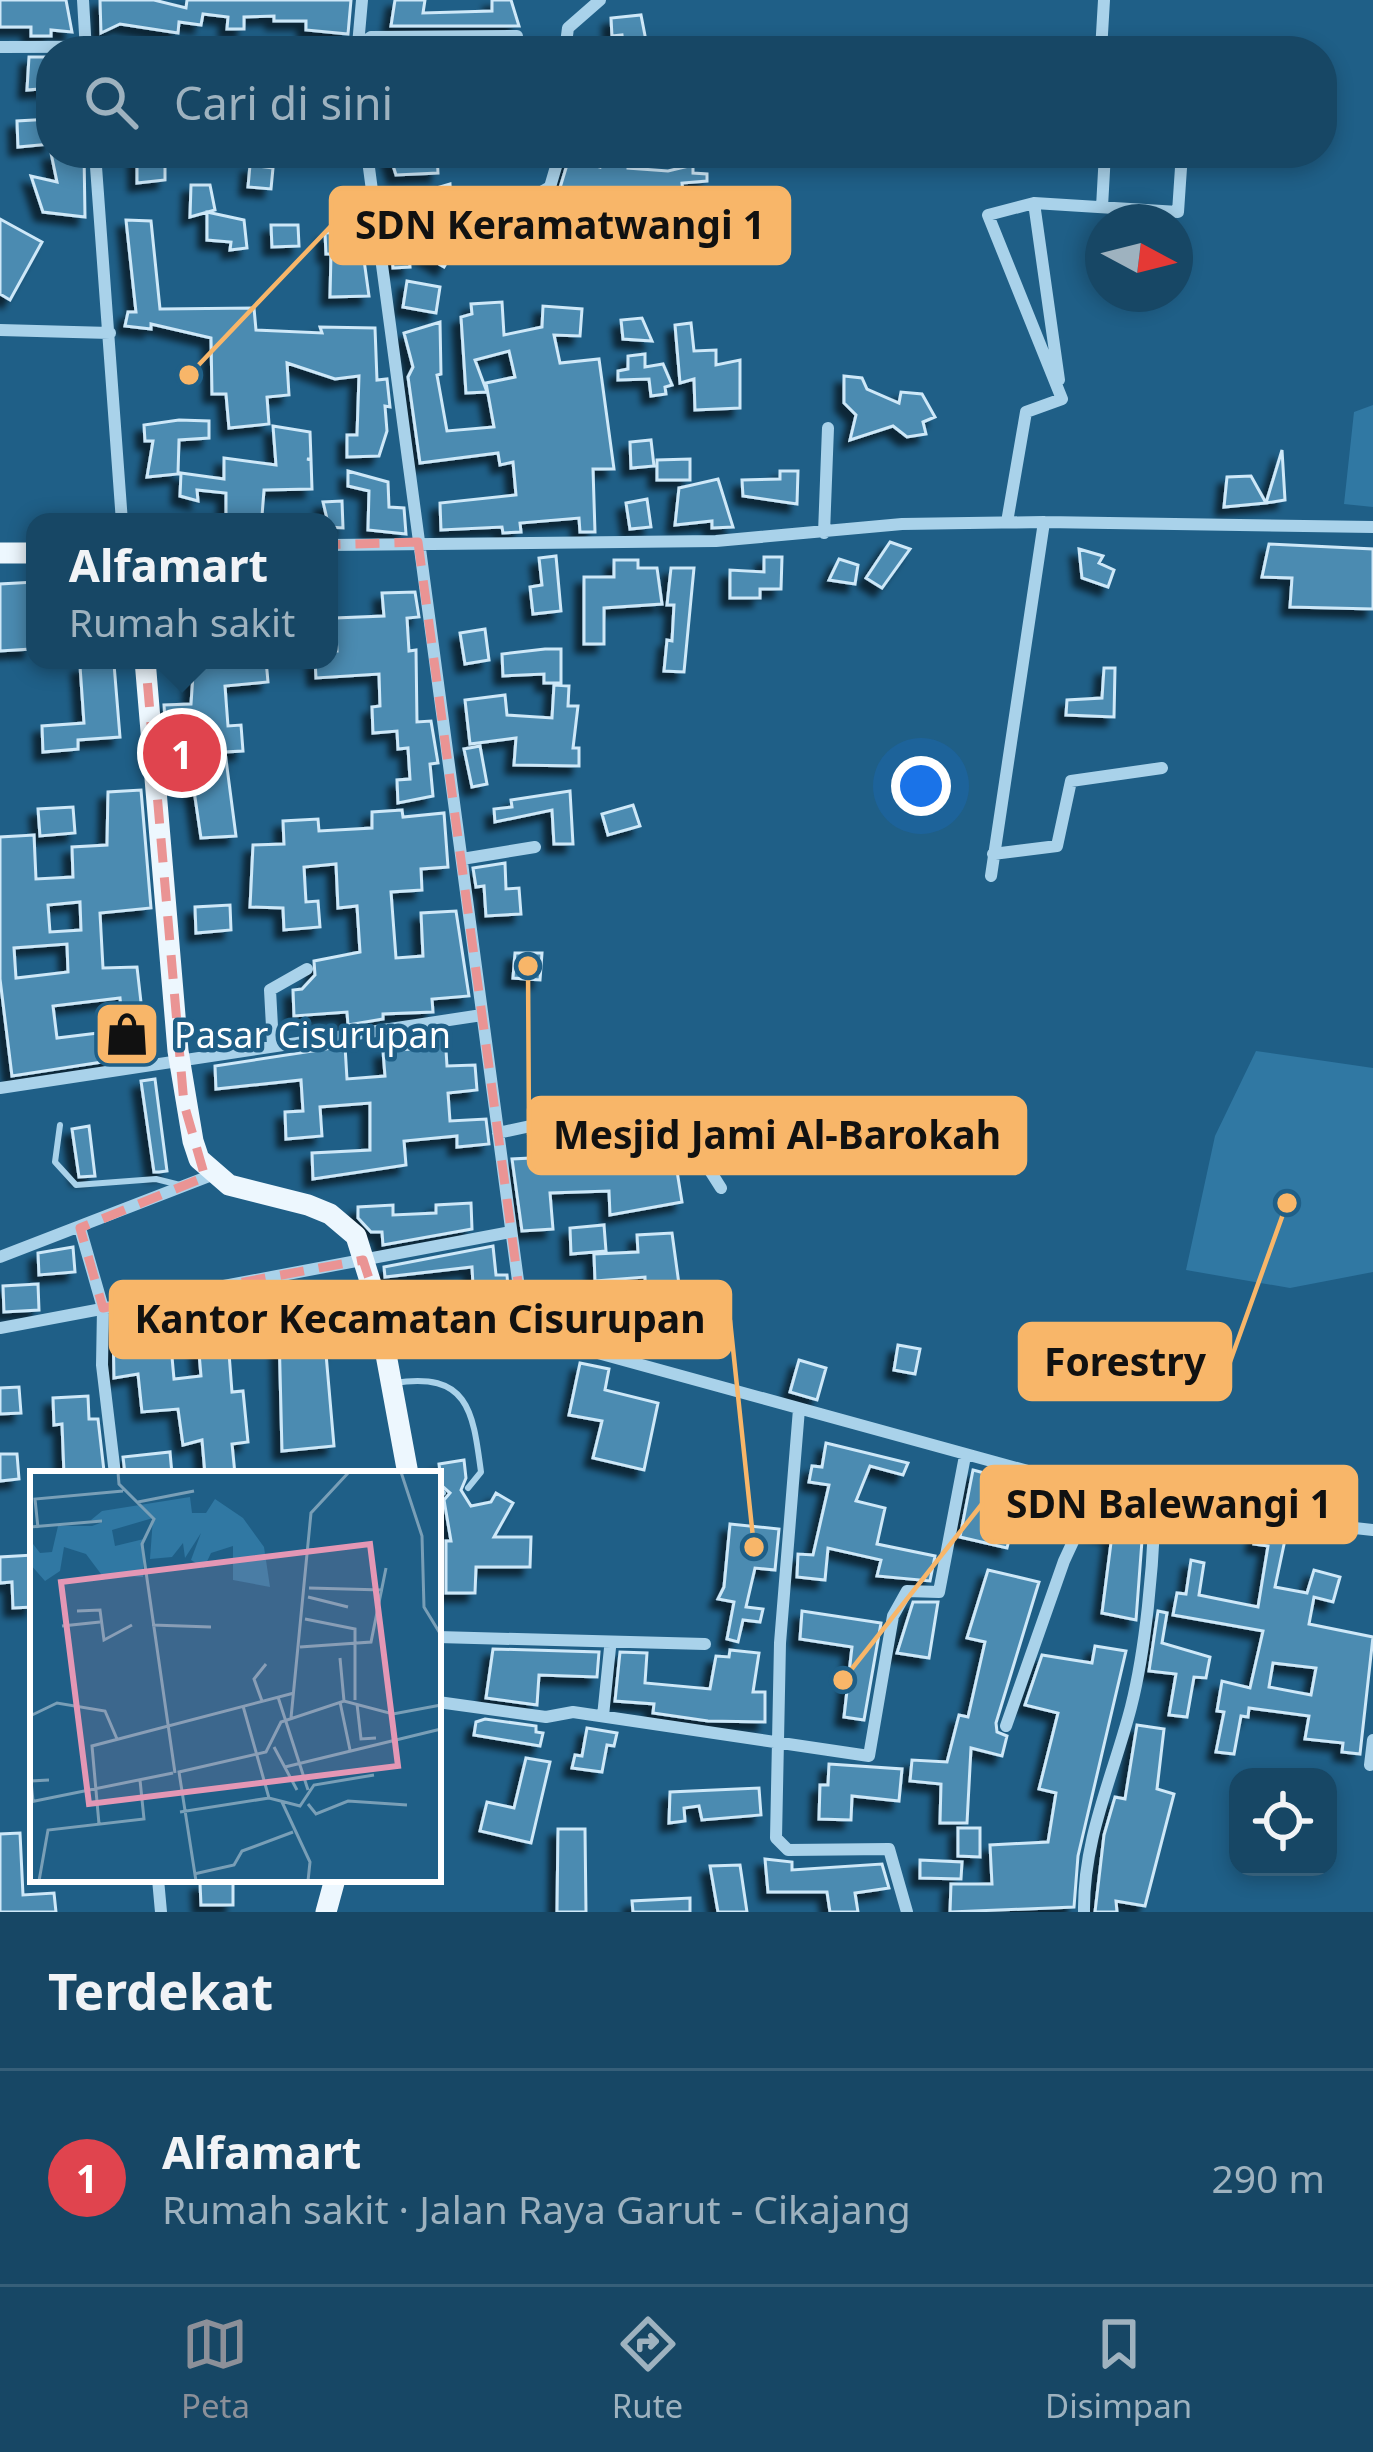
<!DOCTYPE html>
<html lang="id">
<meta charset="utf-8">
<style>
:root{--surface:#174765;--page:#24516e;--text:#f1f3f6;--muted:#9eb2bf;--line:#365f79;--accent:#8c9099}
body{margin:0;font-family:"Noto Sans",sans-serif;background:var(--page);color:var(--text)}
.controls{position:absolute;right:36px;bottom:36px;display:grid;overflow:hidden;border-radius:24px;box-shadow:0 6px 18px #0003}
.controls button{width:108px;height:108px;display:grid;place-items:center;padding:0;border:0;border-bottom:3px solid var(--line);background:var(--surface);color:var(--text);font:60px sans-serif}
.compass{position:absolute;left:1085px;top:204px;width:108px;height:108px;border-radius:50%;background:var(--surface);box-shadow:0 6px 18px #0003;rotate:97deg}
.you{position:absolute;left:921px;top:786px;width:42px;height:42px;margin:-30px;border:9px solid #fff;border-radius:50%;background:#1a73e8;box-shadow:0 0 0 18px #1a73e833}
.badge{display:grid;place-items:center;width:78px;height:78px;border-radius:50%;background:var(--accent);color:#fff;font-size:39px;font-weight:700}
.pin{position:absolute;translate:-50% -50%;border:6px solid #fff;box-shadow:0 3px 12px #0006}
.popup{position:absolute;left:26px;top:513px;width:312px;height:156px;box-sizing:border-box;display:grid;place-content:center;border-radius:24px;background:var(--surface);filter:drop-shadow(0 3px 9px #0005);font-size:39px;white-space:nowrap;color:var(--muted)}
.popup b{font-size:45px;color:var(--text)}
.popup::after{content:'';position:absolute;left:50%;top:100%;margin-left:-24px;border:24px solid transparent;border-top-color:var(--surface)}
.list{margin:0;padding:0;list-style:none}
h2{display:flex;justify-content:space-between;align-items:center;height:156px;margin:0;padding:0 48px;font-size:51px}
h2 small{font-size:39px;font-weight:400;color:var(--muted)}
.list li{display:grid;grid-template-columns:78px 1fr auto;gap:36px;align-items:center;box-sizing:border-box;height:216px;padding:0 48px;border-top:3px solid var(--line)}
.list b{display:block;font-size:45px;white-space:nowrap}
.list p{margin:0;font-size:39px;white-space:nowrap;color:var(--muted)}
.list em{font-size:39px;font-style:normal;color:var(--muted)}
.icon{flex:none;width:66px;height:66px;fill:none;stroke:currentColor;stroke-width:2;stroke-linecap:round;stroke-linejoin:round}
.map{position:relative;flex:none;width:1373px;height:1912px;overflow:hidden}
.search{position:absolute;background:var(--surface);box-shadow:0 6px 18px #0003;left:36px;right:36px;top:36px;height:132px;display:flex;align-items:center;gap:30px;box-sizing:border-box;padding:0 42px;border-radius:48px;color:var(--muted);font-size:45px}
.sheet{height:372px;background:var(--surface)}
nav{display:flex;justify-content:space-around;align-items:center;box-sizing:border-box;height:168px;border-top:3px solid var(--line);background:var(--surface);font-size:33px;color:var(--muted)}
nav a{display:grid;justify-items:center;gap:6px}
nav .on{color:var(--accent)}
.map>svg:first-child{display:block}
.green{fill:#3078a3}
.building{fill:#4c8bb1;stroke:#cee8f8;stroke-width:3;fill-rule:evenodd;filter:url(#shadow)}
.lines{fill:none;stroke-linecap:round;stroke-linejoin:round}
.lane{stroke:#a9d2ea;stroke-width:6}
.street{stroke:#a9d2ea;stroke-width:12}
.primary{stroke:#edf7fe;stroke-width:21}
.marked{fill:none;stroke:#ea9494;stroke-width:9;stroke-dasharray:24 15;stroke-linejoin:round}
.labels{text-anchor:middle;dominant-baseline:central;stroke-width:9;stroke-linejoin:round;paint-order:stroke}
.poi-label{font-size:36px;fill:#fff;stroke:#1f5f87;text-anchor:start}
.inset-road{fill:none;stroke:#799fb7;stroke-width:3}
.view{fill:#e497b5;fill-opacity:0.15;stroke:#e497b5;stroke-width:6}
.inset-edge{fill:none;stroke:#fff;stroke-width:6}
.leader{fill:none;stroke:#f8b669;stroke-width:4.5}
.callout-dot{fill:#f8b669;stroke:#1f5f87;stroke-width:4.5}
.callout{fill:#f8b669;stroke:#f8b669;stroke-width:4.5}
.callout-label{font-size:39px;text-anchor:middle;font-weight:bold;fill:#111}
</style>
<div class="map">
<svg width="1373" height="1912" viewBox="0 0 1373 1912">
<defs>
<filter id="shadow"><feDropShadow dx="-8" dy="8" stdDeviation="3" flood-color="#0009"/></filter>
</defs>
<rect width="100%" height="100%" fill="#1f5f87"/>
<path class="green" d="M1373 405V507L1344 504 1354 412Z
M1256 1051 1373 1068V1272L1290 1288 1186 1270 1215 1136Z"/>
<path class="building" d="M0 0H66L72 32 51 30V36H31V27H0Z
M100 0H154L186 8 187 0H351L348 34 306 30V21H274V16L244 17V29H227L228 17 203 14 201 25 179 22 178 33 120 24 101 33Z
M395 0H425L423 13 492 11V0H511L519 26H391Z
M641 15 648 51H624L622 35 612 36 611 18Z
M29 57H51V88L27 90Z
M51 119V144L18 147 17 121Z
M51 153H84L85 217 43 212 31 176 57 182Z
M137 153 165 154V180L137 183Z
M437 153 438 173 396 175 390 156Z
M602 157 628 160V168L668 171 693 165V173L707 174V181L682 183 684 202 653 206 649 237 612 235 610 247 592 244 597 217 550 209 549 220 536 215 533 250 499 247 500 235 457 244 444 267 408 246 410 267 393 268 390 229 430 223V230L535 210 559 191 569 158 600 167Z
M250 165 273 168 271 189 248 187Z
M450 184 451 199 399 206V199Z
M191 185H210L215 210 190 217Z
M207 212 244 220 247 248 230 250 231 242 207 240Z
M0 219 42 242 10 300 0 294Z
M126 220 151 221 160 309 254 308 256 330 322 333 320 327 375 328 377 380 387 379 390 407 385 406 387 431 379 456 347 457V435H357L359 376 335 379 287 363 289 395 267 397 269 424 229 428 226 394H212L211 338 151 324V329L125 326 128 312H136Z
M271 225H298L299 246 272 247Z
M360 231 369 296 330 297 331 254H326L325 233Z
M407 281 440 287 436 313 403 307Z
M502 302 504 335 542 327 543 306 582 309 580 336 554 335 560 363 599 359 614 469H593L595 532H580L579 518 520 523 521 532 503 533 502 527 441 530 440 503 516 495 513 462 500 465 498 453 420 463 408 377 413 367 404 333 440 322 441 374 437 375 447 431 494 427 486 383 515 377 509 351 475 360 487 392 466 393 461 317 472 314 471 304Z
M642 318 652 341 623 339 621 320Z
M691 323 694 351 716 350V365L740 360V408L695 410 694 379 680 383 675 325Z
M645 354V367L663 364 672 385 665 387 666 394 651 396 649 379 618 380V371L628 369V356Z
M844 376 862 378 867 389 899 403 901 392 922 394 935 417 923 422 926 434 907 437 893 426 850 440 856 415 844 403Z
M179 420 209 421V438L179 440 178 474 147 477 153 441H145L144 425Z
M273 426 310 432 311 459H307L311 460 312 489 264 490 262 516 226 517V493L197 490 198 501 180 496 181 473 224 479V458L276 465Z
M651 440 654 466 631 468 630 442Z
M1282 450 1285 500 1266 503Z
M690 459V480H657V460Z
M348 471 388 482 389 507 404 508 406 534 368 530 369 491 348 486Z
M780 471H798L797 504 743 496 742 480 780 479Z
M1251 476 1266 503 1224 507 1227 477Z
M718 479 733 527 712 528V521L675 525 679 488Z
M647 499 651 527 630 529 626 503Z
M342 501 343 528 329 527 323 502Z
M890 542 910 549 882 588 866 578Z
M1269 544 1373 549V609L1290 607 1292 578 1262 577Z
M1079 549 1103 556 1099 563 1114 570 1108 587 1082 578Z
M556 556 561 611 533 614 530 587 542 585 539 558Z
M764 557H782L781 589H760V598H730V570L764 572Z
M839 559 858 565 855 584 829 580Z
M614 560H638V568H657L662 604 604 608V644H584V577H614Z
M671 568H694L684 672 664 671 667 640 672 641 674 605H667Z
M35 582V608H28L31 649 0 651V584Z
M415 592 419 617 407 618 409 651 416 650 417 722 431 721 438 763 430 764 433 796 398 803 397 780 410 779 408 748 398 749 397 731 373 733 372 707 380 706 379 674 316 678 315 660H329V651H337L335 618 384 616 382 593Z
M485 629 489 660 465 664 460 633Z
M545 649H561V683H544V674L503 676 502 654Z
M194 660H266L268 682 225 686 228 726 241 725 243 751 225 752 236 836 201 838 191 770 169 772 164 705 191 704Z
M114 664 120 737 78 740V749L43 752 42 726 84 723 80 666Z
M1104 668H1115L1114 717 1066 715 1067 700 1102 698Z
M554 685 569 686 568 706H578L573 748H579V766L514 765 516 738 470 744 465 700 505 695 507 715 552 718Z
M480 746 487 784 472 787 464 749Z
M141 790 151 908 100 913 103 968 137 967 147 1055 12 1076 0 979V837L34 835 36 879 73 877 72 847 107 845 108 792ZM80 902 81 930 50 932 48 905ZM67 944 68 972 16 978 14 948ZM120 998 123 1030 57 1038 53 1006Z
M570 791 573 844H554L552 810 495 822 494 809 512 807 511 800Z
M633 805 640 826 608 835 602 814Z
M73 807 75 833 40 836 38 809Z
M402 810 403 817 444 813 448 867 421 869 422 890 391 892 396 958 423 956 421 913 456 911 469 996 432 999 433 1012 383 1014V1019L348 1025 347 1012 294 1016 293 990 302 989 315 975 314 961 360 952 357 906 338 908 336 864 304 867 306 902 318 901 320 927 284 930 283 908 250 907 253 845 284 844 283 821 318 819 319 831 372 828V812Z
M505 863 506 889 519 888 521 914 486 916 484 886 476 887 473 868Z
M230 905 231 930 196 933 195 907Z
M515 953H542L540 980 513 978Z
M435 1033 445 1034 447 1066 475 1065 477 1090 448 1093 450 1121 486 1119 489 1144 457 1147V1136L404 1141 406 1165 313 1179 312 1153 370 1150V1103L320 1107 322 1136 286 1139 285 1112 303 1111 301 1080 216 1089 215 1066 345 1046 347 1079 385 1076 383 1051 411 1049 410 1036Z
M155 1079 167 1171 159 1172H154L141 1081Z
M584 1125 585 1130 631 1128 632 1136 666 1134 672 1140 682 1202 610 1215 609 1191 550 1193 553 1229 522 1231 512 1159 551 1157 550 1133Z
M89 1126 95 1176 79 1177 72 1129Z
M471 1203 472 1229 383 1245 382 1232H371L358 1218V1207L393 1205V1215L436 1213V1205Z
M604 1225 606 1251 571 1254 570 1228Z
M672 1233 681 1299 646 1302 645 1277 595 1281 594 1254 638 1252 637 1235Z
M493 1246 496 1275H507L509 1300 474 1303 472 1267 385 1277 384 1267Z
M73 1247 75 1272 39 1275 38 1253Z
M38 1284 39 1310 4 1312 3 1286Z
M330 1285 332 1353 326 1354 334 1446 282 1451 278 1291Z
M622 1312 624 1338 589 1340 587 1314Z
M168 1313 174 1379 201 1376 197 1330 227 1327 232 1392 243 1391 248 1442 232 1444 235 1474H205L202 1440 183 1445 178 1409 142 1412 138 1374 114 1378 113 1325Z
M898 1345 920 1349 915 1374 894 1370Z
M799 1360 826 1368 817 1400 790 1392Z
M580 1363 609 1369 605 1390 658 1403 644 1470 593 1458 602 1421 569 1415Z
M19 1387 21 1413 0 1414V1388Z
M88 1396 89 1419H98L104 1471 64 1474 62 1424 54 1425 53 1398Z
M826 1443 908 1463 903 1475 870 1466 856 1501 885 1508 877 1544 935 1556 930 1581 877 1576 881 1560 828 1548 825 1580 797 1577 798 1554 813 1555 829 1485 809 1482 812 1466 822 1467Z
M170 1452 172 1474H125L123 1457Z
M0 1454H17L19 1479 0 1481Z
M464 1460 466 1478 461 1490 471 1506 491 1502 496 1493 513 1503 494 1537H531L530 1567H476L475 1593H446V1541H451L444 1500 450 1493 442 1486 439 1464Z
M973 1470 1022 1483 1082 1498 1069 1525 1016 1512 1007 1548 960 1537Z
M1103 1503 1144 1514 1136 1620 1102 1613 1112 1535 1090 1530Z
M730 1524 779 1529 775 1570 755 1568 746 1607 763 1609 760 1622 743 1620 738 1642 727 1639 734 1602 718 1599 724 1587Z
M1257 1531 1286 1535 1275 1587 1307 1593 1314 1570 1340 1577 1333 1602 1314 1597 1309 1624 1373 1637 1360 1754 1342 1752 1343 1743 1305 1739 1309 1716 1249 1708 1248 1717 1241 1716 1234 1754 1216 1752 1224 1712 1217 1711 1222 1681 1250 1688 1263 1631 1173 1615 1177 1593 1186 1594 1191 1560 1204 1563 1199 1595 1258 1607 1268 1546 1254 1544ZM1273 1663 1316 1668 1311 1695 1269 1687Z
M33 1555V1607L13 1608 12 1582 0 1583V1557Z
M988 1570 1039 1582 996 1723 997 1732 1007 1736 1002 1756 971 1748 967 1823H940L941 1784 910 1781 912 1760 947 1762 959 1715 968 1717 985 1642 967 1638Z
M913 1602H938L929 1658 897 1653Z
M802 1611 881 1623 864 1720 844 1717 852 1647 800 1639Z
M1158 1611 1167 1613 1162 1643 1210 1657 1206 1678 1194 1677 1187 1717 1169 1715 1176 1674 1149 1671Z
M1095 1646 1126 1651 1078 1856 1074 1907 950 1912 951 1884H992L990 1845 1048 1842 1056 1793 1039 1789 1058 1713 1025 1705 1042 1655 1092 1663Z
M493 1649 599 1652 597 1677 539 1675 537 1705 486 1698Z
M730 1650 759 1653 753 1692H765V1722L708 1721 653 1713 654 1704 615 1701 620 1652 647 1653 645 1683 710 1689 716 1656 729 1657Z
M485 1719 536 1726V1732L543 1733 540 1746 474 1735 476 1722Z
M1137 1725 1164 1729 1157 1789 1174 1794 1145 1906 1116 1901 1117 1912H1095L1104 1835 1115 1797 1125 1799Z
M587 1728 617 1733 614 1746 607 1745 602 1772 572 1768 575 1755 582 1756Z
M526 1758 550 1762 531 1843 480 1831 487 1802 514 1808Z
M829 1764 902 1769 899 1801 852 1796 851 1820 819 1819 820 1785H828Z
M759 1788 761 1815 702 1820 699 1806 684 1808 685 1821 669 1823 670 1792Z
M958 1828H980V1857L958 1856Z
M558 1829H585L586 1912H557Z
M20 1833 23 1895 54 1893 56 1912H0V1834Z
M765 1859 792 1862V1870L882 1864 889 1888 855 1893 858 1912H830L827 1892H768Z
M920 1860 962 1862 961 1879 920 1878Z
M740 1865 747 1912H718L710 1866Z
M233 1882V1905H201L200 1883Z
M690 1898V1912H633L632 1901Z"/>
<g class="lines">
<path class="lane" d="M60 1125 55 1162 76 1185 156 1179 180 1185
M394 1383C469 1371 473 1412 481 1472L468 1488
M438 1494 443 1493"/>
<path class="street" d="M83 0 86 51
M358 45 362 0
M0 47 328 46 343 51
M350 51 371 37 517 36
M565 51 568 28 600 0
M1101 51 1104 0
M95 153 122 522
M367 153 525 1333
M1034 203 1059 380
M1102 207 1105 153
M377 220 531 198 550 187 560 153
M0 330 110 333
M1062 399 988 215 1034 203 1178 212 1182 153
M1007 522 1026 412 1062 399
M824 533 828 428
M329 545 716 541 902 524 1044 522 1373 527
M993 854 1057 846 1071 781 1162 768
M462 859 535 847
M991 876 1044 522
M273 1045 270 990 307 969
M0 1088 482 1015
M498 1133 637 1103C670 1112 704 1160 721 1188
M80 1228 103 1308 102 1365 115 1474
M0 1257 212 1175
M377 1300 525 1333 1155 1506 1373 1530
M0 1328 511 1232
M799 1409 780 1643 776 1838 788 1850 889 1849 907 1912
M438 1637 705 1644
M438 1702 546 1717 573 1712 869 1756 893 1616 907 1591 939 1592 965 1456
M603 1716 610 1648
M1006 1726 1064 1561 1096 1492
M1370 1765 1373 1740
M158 1879 161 1912
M1084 1912C1083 1838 1113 1777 1131 1707 1146 1648 1153 1567 1155 1506"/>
<path class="primary" d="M0 553H35
M145 660 178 1051 193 1141 199 1159 229 1185 308 1205 330 1214 356 1236 376 1300 408 1474
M326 1912 335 1879"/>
</g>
<path class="marked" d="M418 542 525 1333 376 1300 363 1260 103 1308 80 1228 205 1177 184 1104 143 632 124 551Z"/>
<defs>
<symbol id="shop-square" viewBox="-11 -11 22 22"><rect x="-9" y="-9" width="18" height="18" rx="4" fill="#f8b669" stroke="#1f5f87"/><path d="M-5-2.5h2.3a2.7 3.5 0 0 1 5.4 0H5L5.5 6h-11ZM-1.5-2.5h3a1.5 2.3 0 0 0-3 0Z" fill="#111"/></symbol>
</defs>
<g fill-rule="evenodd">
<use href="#shop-square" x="89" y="996" width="76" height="76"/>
</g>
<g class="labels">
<g class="poi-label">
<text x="174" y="1034">Pasar Cisurupan</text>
</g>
</g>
<g transform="translate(30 1471)">
<rect width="411" height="411" fill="#1f5f87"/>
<path d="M160 26 162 42H176L185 28 213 47 234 76 240 116 203 109V75L181 82 174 97 161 89 171 62 155 87 153 72 142 86 120 88 123 47 82 59 85 75 114 68 113 106 71 103 56 83 34 76 30 100 15 110 0 93V69L10 82 22 81 28 55H62L73 51 61 49 72 40Z" fill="#3078a3"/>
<path class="inset-road" d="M88 1 89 13 124 48 112 73 145 302M371 1 392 65 394 136 411 164M108 31 164 20M0 56 72 50M8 57 5 28 93 20M278 79 317 77M279 117 353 119M278 126 318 136M47 140 70 139 74 169 102 154M275 148 325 158V229M122 154 181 156M32 155 70 151M270 176 341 171 356 97M310 187 314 230M248 226 278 319M232 230 224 208 236 193M310 231 320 279M327 233 331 268 346 267M213 235 239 327M0 245 27 232 75 240 87 268M261 247 281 42 319 1M244 276 267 319M255 296 411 258M3 330 1 310 19 309M0 331 143 302M252 331 280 391 278 410M278 333 286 343 318 330 377 334M150 341 239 327 270 335 284 314 344 304M69 353 62 275 264 222M164 403 204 394 212 380 263 361M9 410 18 359 114 348 110 309M166 410 149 301 236 281 251 251 314 230 363 243 411 234"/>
<path class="view" d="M340 73 368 295 59 333 31 111Z"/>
<rect width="411" height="411" class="inset-edge"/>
</g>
<path class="leader" d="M189 375L331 226M528 966L529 1135M754 1547L730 1320M1287 1203L1230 1362M843 1680L982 1504"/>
<g class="callout-dot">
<circle cx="189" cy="375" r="12"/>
<circle cx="528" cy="966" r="12"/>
<circle cx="754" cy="1547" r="12"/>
<circle cx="1287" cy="1203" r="12"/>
<circle cx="843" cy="1680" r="12"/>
</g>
<g class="callout">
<rect x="331" y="188" width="458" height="75" rx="12"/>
<rect x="529" y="1098" width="496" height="75" rx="12"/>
<rect x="111" y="1282" width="619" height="75" rx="12"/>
<rect x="1020" y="1324" width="210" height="75" rx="12"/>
<rect x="982" y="1467" width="374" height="75" rx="12"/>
</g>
<g class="callout-label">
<text x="560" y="239">SDN Keramatwangi 1</text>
<text x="777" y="1149">Mesjid Jami Al-Barokah</text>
<text x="420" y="1333">Kantor Kecamatan Cisurupan</text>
<text x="1125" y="1376">Forestry</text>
<text x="1169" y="1518">SDN Balewangi 1</text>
</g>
</svg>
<div class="controls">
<button><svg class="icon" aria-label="locate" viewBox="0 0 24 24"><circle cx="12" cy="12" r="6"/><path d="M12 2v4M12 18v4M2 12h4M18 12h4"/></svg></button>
</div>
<svg class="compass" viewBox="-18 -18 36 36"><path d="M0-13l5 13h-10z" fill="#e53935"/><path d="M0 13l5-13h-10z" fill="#9eb2bf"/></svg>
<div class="you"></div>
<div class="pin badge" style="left:182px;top:753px;background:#e0444e">1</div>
<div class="popup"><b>Alfamart</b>Rumah sakit</div>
<div class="search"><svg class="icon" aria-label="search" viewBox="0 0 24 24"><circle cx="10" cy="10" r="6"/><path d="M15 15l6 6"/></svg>Cari di sini</div>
</div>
<section class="sheet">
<h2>Terdekat<small></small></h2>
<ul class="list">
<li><span class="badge" style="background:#e0444e">1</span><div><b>Alfamart</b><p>Rumah sakit · Jalan Raya Garut - Cikajang</p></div><em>290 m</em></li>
</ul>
</section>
<nav>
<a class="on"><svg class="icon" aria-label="map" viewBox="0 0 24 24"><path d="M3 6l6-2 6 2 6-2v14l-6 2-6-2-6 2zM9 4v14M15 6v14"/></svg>Peta</a>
<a><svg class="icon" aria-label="directions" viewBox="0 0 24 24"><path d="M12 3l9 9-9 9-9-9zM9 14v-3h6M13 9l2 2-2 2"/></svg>Rute</a>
<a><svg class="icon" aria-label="saved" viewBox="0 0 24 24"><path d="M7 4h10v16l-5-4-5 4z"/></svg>Disimpan</a>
</nav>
